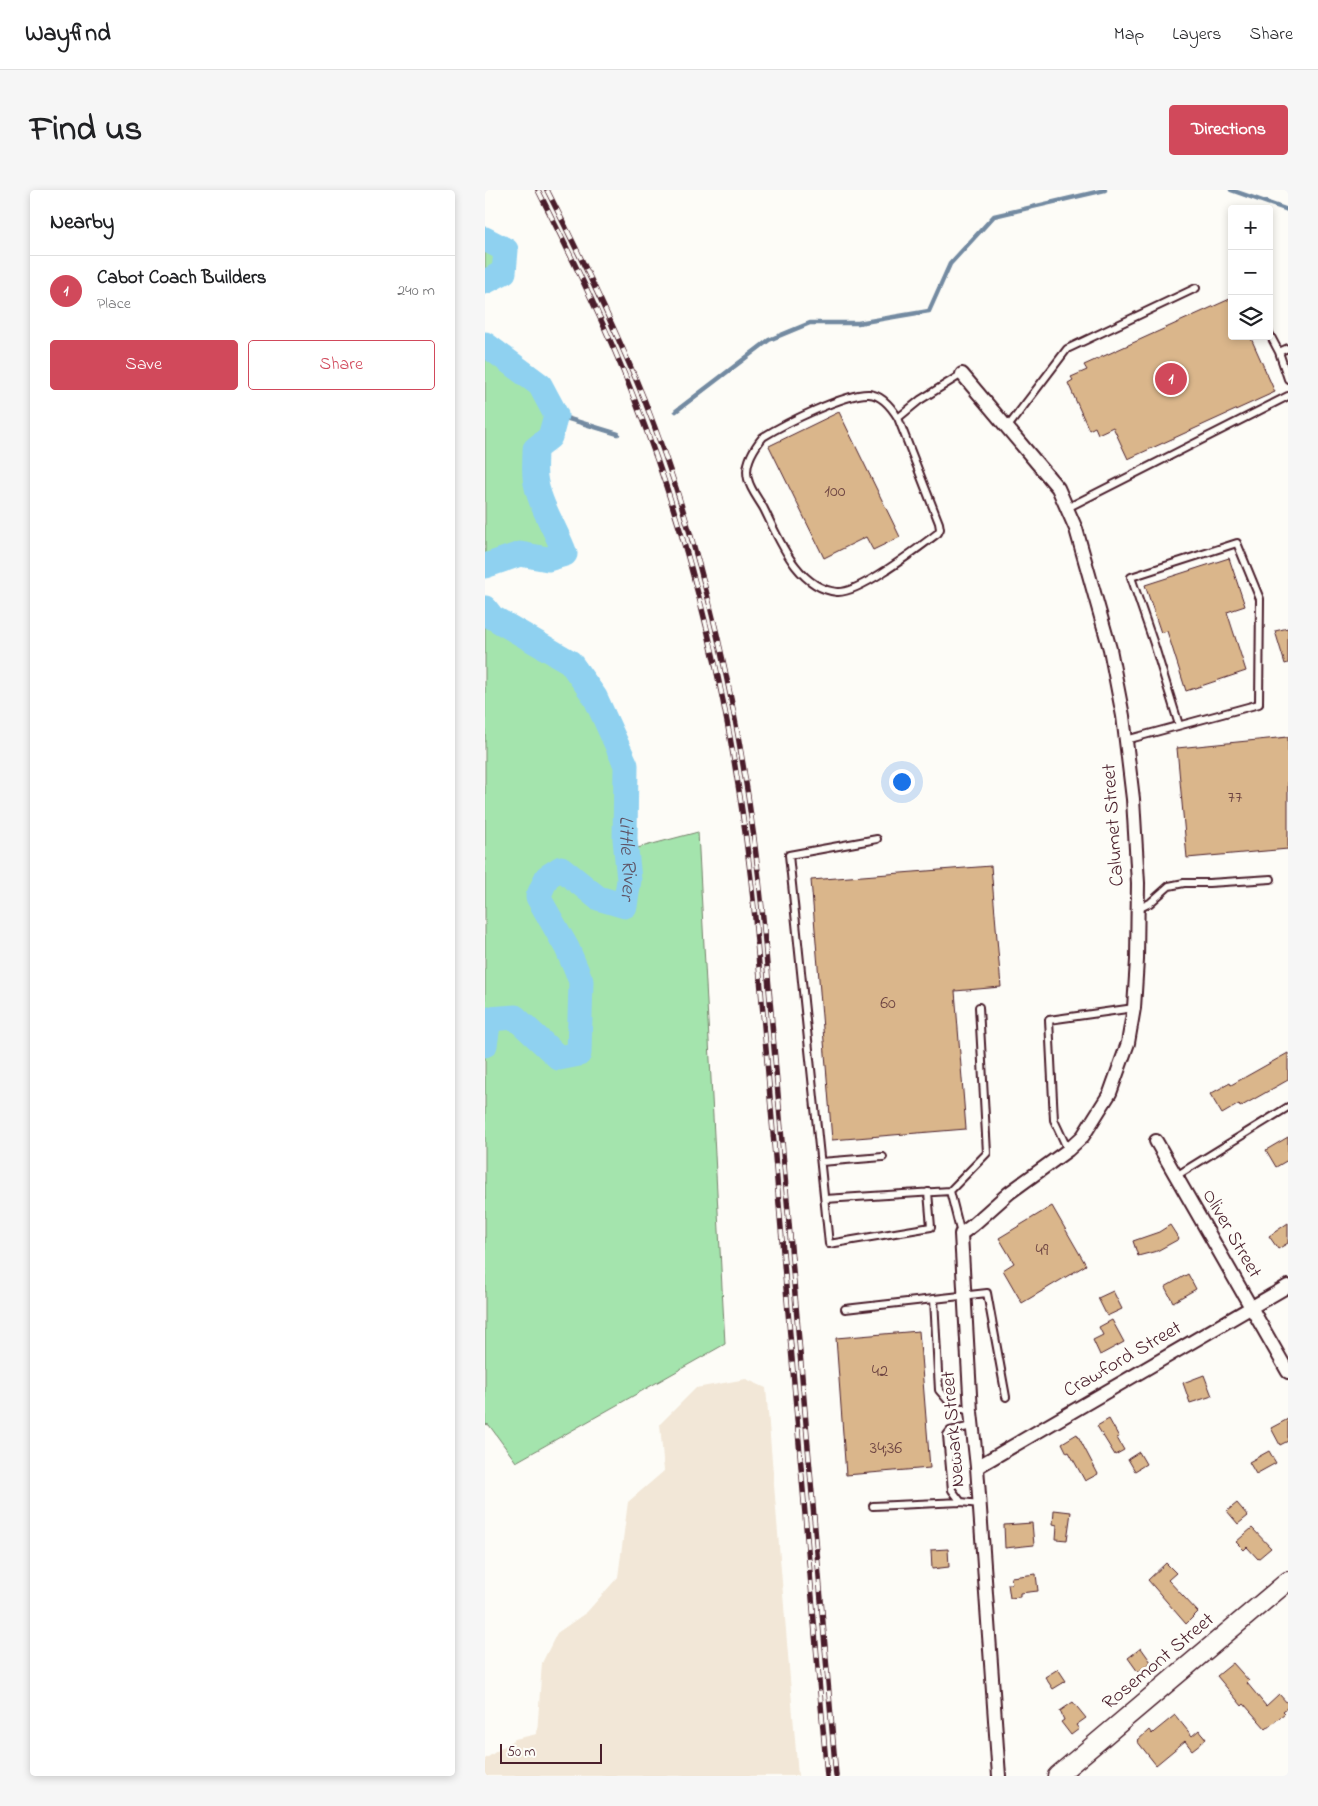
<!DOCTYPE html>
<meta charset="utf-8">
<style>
:root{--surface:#fff;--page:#f6f6f6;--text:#202124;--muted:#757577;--line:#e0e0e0;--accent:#d1495b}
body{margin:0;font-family:"Indie Flower",sans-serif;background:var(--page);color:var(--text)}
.controls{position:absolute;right:15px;top:15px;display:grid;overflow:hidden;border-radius:5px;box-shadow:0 2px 8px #0003}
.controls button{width:45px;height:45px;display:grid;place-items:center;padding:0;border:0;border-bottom:1px solid var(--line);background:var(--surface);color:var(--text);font:25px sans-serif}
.scale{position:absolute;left:15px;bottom:12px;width:102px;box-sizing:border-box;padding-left:5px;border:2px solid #4a1f2b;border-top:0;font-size:14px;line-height:18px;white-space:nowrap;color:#4a1f2b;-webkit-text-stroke:4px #fdfcf7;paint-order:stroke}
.you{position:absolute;left:416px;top:591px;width:18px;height:18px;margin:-12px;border:4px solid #fff;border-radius:50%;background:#1a73e8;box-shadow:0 0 0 8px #1a73e833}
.badge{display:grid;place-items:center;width:32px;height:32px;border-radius:50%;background:var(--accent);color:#fff;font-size:16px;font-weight:700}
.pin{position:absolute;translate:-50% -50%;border:2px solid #fff;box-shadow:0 1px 5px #0006}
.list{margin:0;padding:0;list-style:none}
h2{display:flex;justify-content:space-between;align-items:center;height:65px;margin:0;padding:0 20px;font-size:21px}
h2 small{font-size:16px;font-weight:400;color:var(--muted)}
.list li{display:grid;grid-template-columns:32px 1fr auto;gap:15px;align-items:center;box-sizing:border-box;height:70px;padding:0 20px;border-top:1px solid var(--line)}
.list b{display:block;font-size:19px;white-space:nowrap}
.list p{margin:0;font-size:16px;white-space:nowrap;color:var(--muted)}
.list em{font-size:16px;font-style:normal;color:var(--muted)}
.actions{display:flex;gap:10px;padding:15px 20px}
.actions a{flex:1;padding:11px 0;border:1px solid var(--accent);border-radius:5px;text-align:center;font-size:18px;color:var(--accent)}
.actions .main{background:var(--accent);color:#fff}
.icon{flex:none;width:28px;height:28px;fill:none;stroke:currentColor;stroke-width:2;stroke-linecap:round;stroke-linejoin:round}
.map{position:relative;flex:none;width:803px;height:1586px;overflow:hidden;border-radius:5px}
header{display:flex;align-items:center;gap:30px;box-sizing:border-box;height:70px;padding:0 25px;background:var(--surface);border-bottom:1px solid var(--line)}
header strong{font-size:24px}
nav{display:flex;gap:28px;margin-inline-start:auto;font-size:18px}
.intro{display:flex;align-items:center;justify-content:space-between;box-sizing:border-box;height:120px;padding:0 30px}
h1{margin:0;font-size:35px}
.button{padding:12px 22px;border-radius:5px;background:var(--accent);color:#fff;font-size:18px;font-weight:700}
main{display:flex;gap:30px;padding:0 30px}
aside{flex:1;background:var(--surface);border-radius:5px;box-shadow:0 2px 8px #0003}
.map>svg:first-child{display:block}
.built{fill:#f2e7d7}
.green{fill:#a4e4ad;stroke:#77826c}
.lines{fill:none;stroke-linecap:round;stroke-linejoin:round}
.stream{stroke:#738aa1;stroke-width:4.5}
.river{stroke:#8fd1f0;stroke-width:25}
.building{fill:#dab68b;stroke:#4a1f2b}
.lane-casing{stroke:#4a1f2b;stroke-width:10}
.street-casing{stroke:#4a1f2b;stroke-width:16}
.secondary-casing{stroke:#4a1f2b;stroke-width:21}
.lane{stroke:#fdfcf7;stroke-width:6}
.street{stroke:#fdfcf7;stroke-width:12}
.secondary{stroke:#fdfcf7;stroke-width:18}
.rail-casing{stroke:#4a1f2b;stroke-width:5.5}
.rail{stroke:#fdfcf7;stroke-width:4;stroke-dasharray:11;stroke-linecap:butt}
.labels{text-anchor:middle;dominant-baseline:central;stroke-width:5;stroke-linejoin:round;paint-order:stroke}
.number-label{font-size:18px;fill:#6e4543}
.street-label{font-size:20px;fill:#4a1f2b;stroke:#fdfcf7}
.water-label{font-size:21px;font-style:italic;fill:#5f5466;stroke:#fdfcf7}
</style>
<header>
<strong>Wayfind</strong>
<nav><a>Map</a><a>Layers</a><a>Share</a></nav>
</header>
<div class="intro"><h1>Find us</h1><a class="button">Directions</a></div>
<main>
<aside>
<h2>Nearby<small></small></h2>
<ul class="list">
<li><span class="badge">1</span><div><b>Cabot Coach Builders</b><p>Place</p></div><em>240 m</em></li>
</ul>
<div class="actions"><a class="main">Save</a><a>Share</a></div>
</aside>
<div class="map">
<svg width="803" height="1586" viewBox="0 0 803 1586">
<rect width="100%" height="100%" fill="#fdfcf7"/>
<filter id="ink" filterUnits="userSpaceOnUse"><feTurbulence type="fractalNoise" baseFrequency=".02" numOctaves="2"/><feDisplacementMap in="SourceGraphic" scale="10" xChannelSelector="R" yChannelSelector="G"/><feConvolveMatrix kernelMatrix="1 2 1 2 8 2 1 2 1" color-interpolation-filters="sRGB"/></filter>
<g filter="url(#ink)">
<path class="built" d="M261 1189 281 1198 313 1586H0V1569L30 1549 52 1544 57 1473 72 1443 102 1422 133 1387 143 1312 179 1281 175 1234 211 1198Z"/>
<path class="green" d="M0 49 21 60 19 82 0 91Z
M0 155 55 195 71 225 65 247 50 259V288L80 364H35L0 376Z
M0 418 7 427 85 472 145 569 141 661 213 642 240 1154 31 1272 4 1235 0 1234V855L4 833 0 842Z"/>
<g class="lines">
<path class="stream" d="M746 0 803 20
M191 221 284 150 325 133H373L444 121 465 74 509 26 620 0
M71 225 133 244"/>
<g class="river">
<path d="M0 49 21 60 19 82 0 92"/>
<path d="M0 154 55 195 71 225 65 247 50 259C50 268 49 278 50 287 53 313 71 339 80 364L63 369 35 364 0 376"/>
<path id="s1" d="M0 418 7 427 85 472 110 507 141 575 140 649 144 690 140 716 113 708 76 678 62 687 53 707 82 758 96 791 94 864 74 868 30 827 4 829 0 855"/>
</g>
</g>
<path class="building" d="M747 108V146H765L790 202 643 269 628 237 613 244 610 237 604 240 583 193 588 190 586 187 602 180 599 175Z
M354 222 415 347 388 360 381 347 339 368 284 256Z
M744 368 760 416 742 422 761 481 701 501 682 441 676 443 660 395Z
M803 438V473L800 474 790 441Z
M803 547V659L702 668 692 558Z
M506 676 516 797 470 801 481 939 347 950 326 690Z
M803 863V890L755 917 754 914 737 924 725 904 745 893 746 895Z
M803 947V970L791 977 781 960Z
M567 1016 601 1075 537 1113 518 1080 529 1073 514 1048Z
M803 1033V1053L793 1059 784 1046Z
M685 1035 694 1049 672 1061 653 1066 648 1051 674 1042Z
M703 1084 711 1099 688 1112 680 1097Z
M628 1101 637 1119 622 1126 613 1108Z
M627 1130 639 1152 615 1165 608 1150 618 1145 614 1137Z
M434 1141 445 1278 361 1285 351 1148Z
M719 1185 727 1206 705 1213 698 1193Z
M624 1229 634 1247 632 1248 639 1260 630 1265 612 1236Z
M803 1229V1251L795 1255 786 1238Z
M592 1244 613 1284 600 1291 584 1262 582 1263 577 1253Z
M784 1261 791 1273 771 1284 764 1272Z
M654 1262 661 1274 650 1281 643 1269Z
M752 1313 763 1326 753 1334 742 1321Z
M569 1320 586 1322 582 1350 571 1349 572 1335 568 1334Z
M547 1333 549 1355 520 1358 519 1335Z
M767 1338 786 1358 773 1369 762 1357 759 1360 751 1352Z
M463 1359 464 1377 447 1379 446 1360Z
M681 1373 691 1383 683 1390 713 1422 701 1434 663 1390Z
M551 1384 553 1401 535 1403V1407L525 1408 523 1394H527L526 1387Z
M656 1458 666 1472 653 1482 643 1468Z
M748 1473 764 1491 762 1493 781 1516 794 1504 803 1514V1517L798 1521 800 1523 781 1539 759 1514 757 1516 732 1486Z
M573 1479 581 1491 568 1499 560 1487Z
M588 1512 601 1528 591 1535 594 1539 586 1545 576 1532 579 1530 575 1521Z
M690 1525 707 1546 714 1540 721 1549 707 1560 700 1551 671 1575 652 1551 664 1540 667 1544 669 1542Z"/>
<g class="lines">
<defs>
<path id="lane" d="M784 143 794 162 803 158
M794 162 803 189
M413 228C407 218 397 205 384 204 360 203 299 234 278 247 269 258 259 274 263 289 265 299 274 310 279 319 294 349 312 398 352 402 374 404 433 358 453 343L455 339 454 333 413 228 435 210 477 184
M522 238 582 159 711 98
M582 318 803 206
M641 550 774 514 775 409 752 353 646 387 669 454 694 535
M392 649 304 665 344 1054 446 1037 443 1002
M653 719 665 713 684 696 699 693H724L786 689
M583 960 569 930 564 830 649 818
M336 972 398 967
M691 986 803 917
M340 1009 465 1001
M476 1044 465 1001 502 963 494 817
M449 1109 454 1200 466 1214 486 1222
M360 1119 502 1103 521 1207
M487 1236 465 1241 462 1245 467 1300 476 1312 495 1314
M388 1316 476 1312"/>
<path id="street" d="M477 184 573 298 591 339 625 459 638 526 648 609 653 693 652 770 649 818 643 853 625 903 598 946 583 960 524 1003 488 1035 476 1044 486 1222 492 1277 514 1586
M671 951 803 1182
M492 1277 803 1096"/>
<path id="secondary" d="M572 1586 803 1391"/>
</defs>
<use href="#lane" class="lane-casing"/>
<use href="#street" class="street-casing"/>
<use href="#secondary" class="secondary-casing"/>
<use href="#lane" class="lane"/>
<use href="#street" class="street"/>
<use href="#secondary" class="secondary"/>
<defs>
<path id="rail" d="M53 0C88 70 123 140 151 213 216 379 253 551 270 728L342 1586
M62 0C97 69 130 138 159 209 224 375 261 550 278 728L351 1586"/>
</defs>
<use href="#rail" class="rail-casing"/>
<use href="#rail" class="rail"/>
</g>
</g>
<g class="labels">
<g class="number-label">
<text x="350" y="302">100</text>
<text x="750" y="608">77</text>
<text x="403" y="814">60</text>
<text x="557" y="1061">49</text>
<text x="395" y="1182">42</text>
<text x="401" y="1259">34;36</text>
</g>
<g class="street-label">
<text transform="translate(629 635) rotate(-94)">Calumet Street</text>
<text transform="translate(746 1044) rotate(60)">Oliver Street</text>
<text transform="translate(638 1170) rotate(-30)">Crawford Street</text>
<text transform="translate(469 1239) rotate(-95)">Newark Street</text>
<text transform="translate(674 1472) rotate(-40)">Rosemont Street</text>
</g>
<g class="water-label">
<text stroke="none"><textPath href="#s1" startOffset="312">Little River</textPath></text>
</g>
</g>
</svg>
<div class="controls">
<button>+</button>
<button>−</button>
<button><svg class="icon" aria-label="layers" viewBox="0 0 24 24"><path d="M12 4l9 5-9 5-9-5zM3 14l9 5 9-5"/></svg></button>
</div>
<div class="scale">50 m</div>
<div class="you"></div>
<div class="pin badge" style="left:686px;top:189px">1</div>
</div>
</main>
